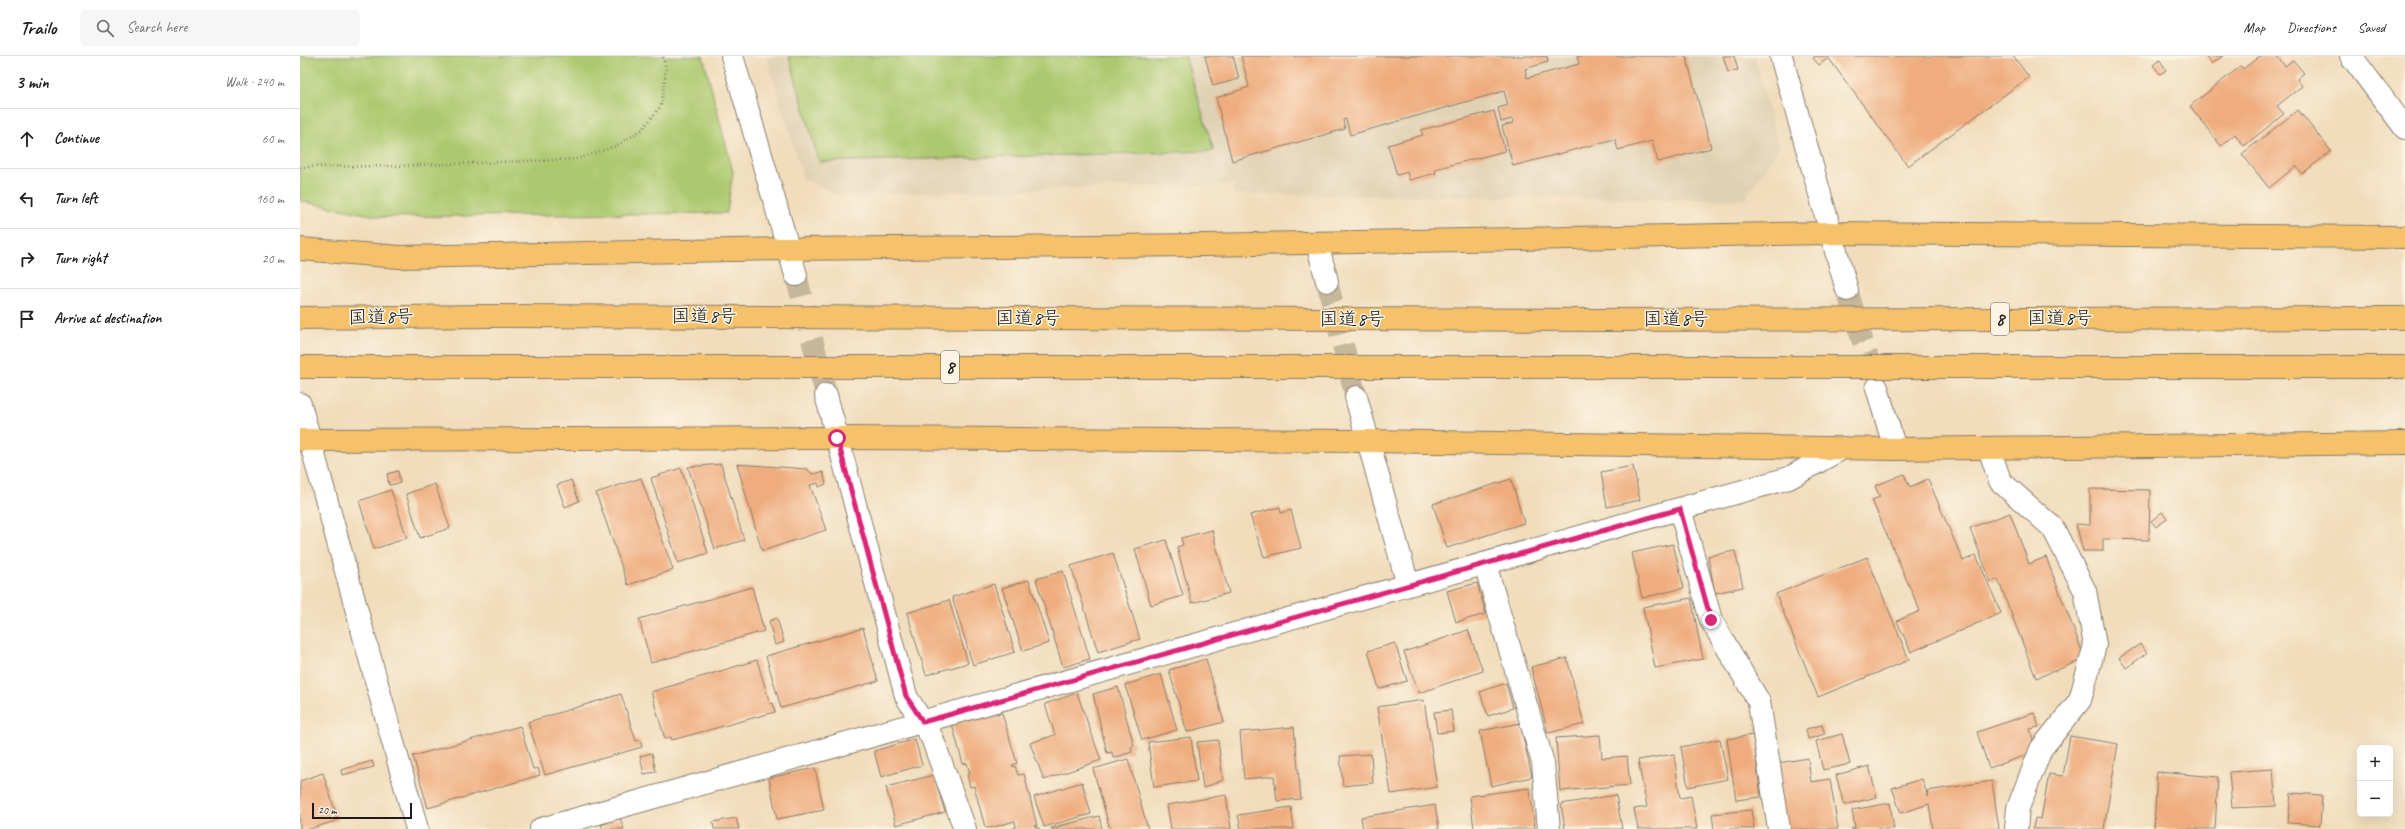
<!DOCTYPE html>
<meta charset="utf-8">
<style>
:root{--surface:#fff;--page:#f6f6f6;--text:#202124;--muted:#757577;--line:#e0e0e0}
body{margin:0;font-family:Caveat,"Klee One",sans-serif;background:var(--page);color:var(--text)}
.controls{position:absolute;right:12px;bottom:12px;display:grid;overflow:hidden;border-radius:6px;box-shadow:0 4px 16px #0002}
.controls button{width:36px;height:36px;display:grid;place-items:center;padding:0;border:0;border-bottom:1px solid var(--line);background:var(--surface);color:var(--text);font:20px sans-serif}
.scale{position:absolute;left:12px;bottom:10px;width:100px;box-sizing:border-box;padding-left:4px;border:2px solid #1c1c1c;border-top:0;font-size:11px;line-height:14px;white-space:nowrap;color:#1c1c1c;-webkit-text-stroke:3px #fcf5e5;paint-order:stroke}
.stop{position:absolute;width:12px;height:12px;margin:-9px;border:3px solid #db2777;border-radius:50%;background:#fff}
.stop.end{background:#db2777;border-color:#fff;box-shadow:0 1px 4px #0008}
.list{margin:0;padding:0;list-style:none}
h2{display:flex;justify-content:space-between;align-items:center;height:52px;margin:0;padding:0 16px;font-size:17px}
h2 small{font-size:13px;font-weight:400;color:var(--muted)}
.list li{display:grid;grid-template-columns:26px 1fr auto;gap:12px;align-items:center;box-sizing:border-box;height:60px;padding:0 16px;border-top:1px solid var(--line)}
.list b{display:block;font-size:15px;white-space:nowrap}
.list em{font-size:13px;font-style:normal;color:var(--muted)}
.icon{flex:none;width:22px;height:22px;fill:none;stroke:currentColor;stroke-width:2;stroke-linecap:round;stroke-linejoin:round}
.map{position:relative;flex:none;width:2105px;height:773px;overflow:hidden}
header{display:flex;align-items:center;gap:24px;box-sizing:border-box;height:56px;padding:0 20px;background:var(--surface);border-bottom:1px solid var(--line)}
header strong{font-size:19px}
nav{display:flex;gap:22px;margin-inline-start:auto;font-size:14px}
.search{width:280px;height:36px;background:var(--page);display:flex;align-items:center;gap:10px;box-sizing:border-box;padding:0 14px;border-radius:6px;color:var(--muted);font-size:15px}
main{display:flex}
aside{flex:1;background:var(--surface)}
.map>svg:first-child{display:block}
.built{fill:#e1d1b4}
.park{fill:#adc970;stroke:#647246}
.building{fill:#efad7f}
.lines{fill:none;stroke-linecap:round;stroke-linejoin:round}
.minor-tunnel{stroke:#c6b69b;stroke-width:22;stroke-dasharray:22 11;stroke-linecap:butt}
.minor-casing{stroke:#867c6c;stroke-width:24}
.highway-casing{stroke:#867c6c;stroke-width:24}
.path{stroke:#867c6c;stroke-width:2.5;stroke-dasharray:1 3;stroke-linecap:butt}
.minor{stroke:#fff;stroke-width:22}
.highway{stroke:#f5c16b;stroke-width:22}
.highway-bridge-casing{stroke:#867c6c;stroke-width:24;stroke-linecap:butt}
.highway-bridge{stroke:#f5c16b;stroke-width:22}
.route{stroke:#db2777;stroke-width:5}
.labels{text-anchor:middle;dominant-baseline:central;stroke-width:3;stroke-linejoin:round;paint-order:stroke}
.shield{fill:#fcf5e5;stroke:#5f5d58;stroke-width:1}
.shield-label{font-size:18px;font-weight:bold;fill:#1c1c1c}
.street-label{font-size:19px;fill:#1c1c1c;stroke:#fcf5e5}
</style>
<header>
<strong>Trailo</strong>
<div class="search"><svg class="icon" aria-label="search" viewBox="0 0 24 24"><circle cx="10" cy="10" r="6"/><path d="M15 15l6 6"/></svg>Search here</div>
<nav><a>Map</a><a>Directions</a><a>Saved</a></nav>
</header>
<main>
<aside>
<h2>3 min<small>Walk · 240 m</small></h2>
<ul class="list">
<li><svg class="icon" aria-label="ahead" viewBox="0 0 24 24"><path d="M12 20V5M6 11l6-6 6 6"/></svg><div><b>Continue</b></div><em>60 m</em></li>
<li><svg class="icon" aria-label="left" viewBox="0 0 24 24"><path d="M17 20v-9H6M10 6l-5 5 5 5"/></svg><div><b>Turn left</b></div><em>160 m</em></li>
<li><svg class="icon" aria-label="right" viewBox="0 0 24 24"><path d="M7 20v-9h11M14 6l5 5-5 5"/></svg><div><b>Turn right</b></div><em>20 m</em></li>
<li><svg class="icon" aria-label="arrive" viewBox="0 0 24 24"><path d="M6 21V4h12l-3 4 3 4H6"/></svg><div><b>Arrive at destination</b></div></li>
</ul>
</aside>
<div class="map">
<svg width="2105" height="773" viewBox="0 0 2105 773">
<rect width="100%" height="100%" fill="#fcf5e5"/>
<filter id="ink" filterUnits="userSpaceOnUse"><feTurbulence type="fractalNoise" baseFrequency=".025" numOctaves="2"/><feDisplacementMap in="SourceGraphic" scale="8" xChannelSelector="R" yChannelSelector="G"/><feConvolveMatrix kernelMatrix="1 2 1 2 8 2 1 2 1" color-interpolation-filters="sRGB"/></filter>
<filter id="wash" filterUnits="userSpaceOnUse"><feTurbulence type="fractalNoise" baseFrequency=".012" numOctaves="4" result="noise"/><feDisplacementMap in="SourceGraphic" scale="16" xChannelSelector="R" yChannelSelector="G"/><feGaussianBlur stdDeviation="0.9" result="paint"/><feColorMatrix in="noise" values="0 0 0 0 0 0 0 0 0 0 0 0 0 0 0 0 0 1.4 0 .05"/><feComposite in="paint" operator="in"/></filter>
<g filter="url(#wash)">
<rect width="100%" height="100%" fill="#f1dcbb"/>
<path class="built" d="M466 0H1455L1479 92 1444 144 934 138V128L537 139 503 122Z"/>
<path class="park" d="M0 0H403L433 116 427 157 81 161 0 145Z
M489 0H885L914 95 519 106Z"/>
<g id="blocks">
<path class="building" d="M905 0H933L939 23 913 30Z
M941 0H1247L1248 6 1225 13 1227 22 1279 8 1277 0H1386L1411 92 1358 106 1352 85 1318 94 1315 83 1213 110 1202 70 1213 67 1212 63 1201 66 1198 52 1208 49 1204 35 1050 79 1046 63 1043 64 1045 73 932 105 916 42 949 31Z
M1423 0H1434L1438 14 1428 16Z
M1516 0H1524L1527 3 1519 9 1513 2Z
M1527 0H1713L1729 21 1608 110Z
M1906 0H1923L1912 8Z
M1960 0H1977L1985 10 1993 4 2004 17 1997 23 2002 30 1977 50 1984 58 1944 90 1935 78 1921 90 1890 50 1941 10 1943 13Z
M1860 4 1866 14 1860 18 1853 9Z
M1998 54 2031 95 2002 118 1996 110 1969 132 1942 98Z
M1194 55 1205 95 1135 113 1136 117 1109 124 1107 116 1097 119 1088 89 1123 79 1121 74Z
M421 408 444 484 415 493 388 411Z
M437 408 507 413 512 418 523 416 526 428 519 431 518 427 510 429 526 474 462 495Z
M1333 410 1340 444 1307 451 1301 416Z
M381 412 408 497 378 507 351 422Z
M98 415 100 427 89 429 87 418Z
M1604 418 1610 431 1628 423 1663 505 1676 499 1701 557 1611 596 1597 565 1620 555 1572 444 1580 441 1575 430Z
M341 422 373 514 328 529 296 437Z
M1211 423 1224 467 1147 492 1133 448Z
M271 424 279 445 265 451 257 429Z
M135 428 150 472 120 482 106 438Z
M1790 433 1850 434 1849 484 1803 483V495H1783L1776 468 1790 469Z
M91 434 107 482 74 493 59 445Z
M980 451 981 457 991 454 1001 492 964 501 950 459Z
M1862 456 1867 463 1856 471 1851 465Z
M1710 457 1729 508 1746 501 1785 603 1736 622 1698 523 1691 526 1670 472Z
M912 474 929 537 892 547 877 491 883 489 881 482Z
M866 484 883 540 851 549 835 493Z
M1373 488 1384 532 1342 542 1332 497Z
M1435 495 1443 531 1415 537 1408 500Z
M813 497 840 583 798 596 771 510Z
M1567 501 1609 604 1518 641 1476 538Z
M763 515 790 603 763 611 736 523Z
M729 524 749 587 723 595 702 532Z
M1177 527 1186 558 1156 566 1147 535Z
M694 528 715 596 673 609 652 541Z
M452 531 464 575 351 607 339 563Z
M1391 542 1403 603 1355 612 1343 551Z
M649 544 668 607 626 619 607 557Z
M477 562 484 586 475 589 469 565Z
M563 572 578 625 481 652 466 600Z
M1168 574 1183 615 1119 637 1104 596Z
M1095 587 1107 625 1079 633 1068 595Z
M1840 588 1847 597 1826 612 1819 602Z
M1267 602 1284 668 1248 677 1231 611Z
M906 603 924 666 887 676 869 614Z
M457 604 470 648 473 647 475 656 372 684 371 681 365 683 351 636Z
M861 618 877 674 842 684 825 629Z
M1206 627 1213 652 1188 660 1180 636Z
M818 631 834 690 831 691 832 696 813 702 812 696 807 697 793 638Z
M777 637 801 704 744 724 730 687 755 679 745 648Z
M321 638 336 685 340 684 342 691 245 719 228 666Z
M1124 644 1137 731 1091 738 1077 651Z
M1151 654 1154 675 1137 677 1134 656Z
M696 655 697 658 702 657 717 707 712 709 713 711 715 710 718 719 724 718 737 770H734L740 773H712L716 771 715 765 690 772 685 771 674 730 670 731 667 719 670 718 667 707 663 708 652 668Z
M1734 657 1739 671 1730 673 1736 696 1689 712 1677 676Z
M1220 667 1232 721 1191 730 1180 675Z
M1522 669 1525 678 1508 683 1506 673Z
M220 670 233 713 238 712 240 719 128 752 113 700Z
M994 671 1001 743 977 745 974 720 944 723 940 676Z
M1542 678 1550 708 1523 714 1516 685Z
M1300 679 1302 702 1327 700 1330 729 1260 735 1256 682Z
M1453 679 1461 741 1436 744 1427 683Z
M1770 680 1818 688 1804 773H1733L1735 762 1741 763 1749 718 1763 720Z
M891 681 897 725 854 731 848 686Z
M615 683 622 709 581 721 574 695Z
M1420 683 1428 723 1388 731 1381 691Z
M918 684 923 724 903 732 897 686Z
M352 697 356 716 344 718 340 700Z
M1071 698 1073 727 1043 730 1040 700Z
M1374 698 1380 742 1391 740 1397 773H1338L1334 753 1347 751 1338 704Z
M1508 702 1511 726 1530 723 1538 773H1484L1473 708Z
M828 703 848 773H810L793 713Z
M72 705 74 711 42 719 41 714Z
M1569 710 1577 741 1544 749 1536 719Z
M515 712 524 754 477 763 469 722Z
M1973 713 1976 750 1932 752 1929 716Z
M1857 716 1918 721 1915 773H1854Z
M23 717 38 764 10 773H0V725Z
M634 719 645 756 596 769 586 731Z
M1622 723 1628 741 1627 735 1692 725 1699 773H1633L1629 748 1601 757 1592 732Z
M782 726 791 758 744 771 734 741Z
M1230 732 1235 773H1174L1170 740Z
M1991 737 2022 739 2020 769 1988 767Z
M926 739 931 773H871L867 749Z
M1316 739 1322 773H1265L1261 748Z
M1590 747 1594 773H1551L1555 771 1552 754Z
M1135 749 1139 773H1063L1061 761Z
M991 751 994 773H941L938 759Z
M1451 754 1454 773H1414L1412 758Z
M799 760 802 773H752L751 772Z
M320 762 324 773H303L301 769Z
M436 762 439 773H414L413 766Z"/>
</g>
</g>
<g filter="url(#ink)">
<use href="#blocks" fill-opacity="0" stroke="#867c6c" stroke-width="1"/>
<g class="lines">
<path class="minor-tunnel" d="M496 219 526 339
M1027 225 1056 341
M1547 234 1576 329"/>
<defs>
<path id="minor" d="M432 0 496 219
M1481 0 1547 234
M2051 0 2105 72
M1017 187 1027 225
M1577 332 1595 393
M526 339 606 640 632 682 665 773
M1056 341 1108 529
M0 348 117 773
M1689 392 1700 425 1753 472 1785 535 1795 589 1780 644 1741 693 1718 752 1716 773
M1380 453 1411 564 1459 646 1479 773
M1185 508 1243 707 1249 773
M241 773 1489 422 1543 392"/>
<path id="highway" d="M0 193 100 201 487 193 905 189 1530 177 2105 181
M0 262 188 260 1295 264
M0 311H1300
M0 384 537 382 1067 385 1595 393 2105 387"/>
</defs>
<use href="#minor" class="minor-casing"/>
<use href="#highway" class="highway-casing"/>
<path class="path" d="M0 111 94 110 278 103 318 89 343 73 361 50 366 14 363 0"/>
<use href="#minor" class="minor"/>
<use href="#highway" class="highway"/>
<defs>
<path id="highway-bridge" d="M1295 264 2105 262
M1300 311H2105"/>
</defs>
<use href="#highway-bridge" class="highway-bridge-casing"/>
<use href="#highway-bridge" class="highway-bridge"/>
</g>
</g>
<g class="lines" filter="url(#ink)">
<path class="route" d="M537 382 606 640 623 666 1380 453 1411 564"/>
</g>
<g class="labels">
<g class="shield">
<rect x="1691" y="247" width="18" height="32" rx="3"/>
<rect x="641" y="295" width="18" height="32" rx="3"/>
</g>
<g class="shield-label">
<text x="1700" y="263">8</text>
<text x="650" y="311">8</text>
</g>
<g class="street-label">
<text x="404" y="260">国道8号</text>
<text transform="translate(81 261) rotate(-1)">国道8号</text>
<text x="728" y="262">国道8号</text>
<text x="1760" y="262">国道8号</text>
<text x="1052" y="263">国道8号</text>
<text x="1376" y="263">国道8号</text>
</g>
</g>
</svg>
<div class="controls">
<button>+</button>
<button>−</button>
</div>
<div class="scale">20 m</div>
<div class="stop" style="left:537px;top:382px"></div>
<div class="stop end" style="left:1411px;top:564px"></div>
</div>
</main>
